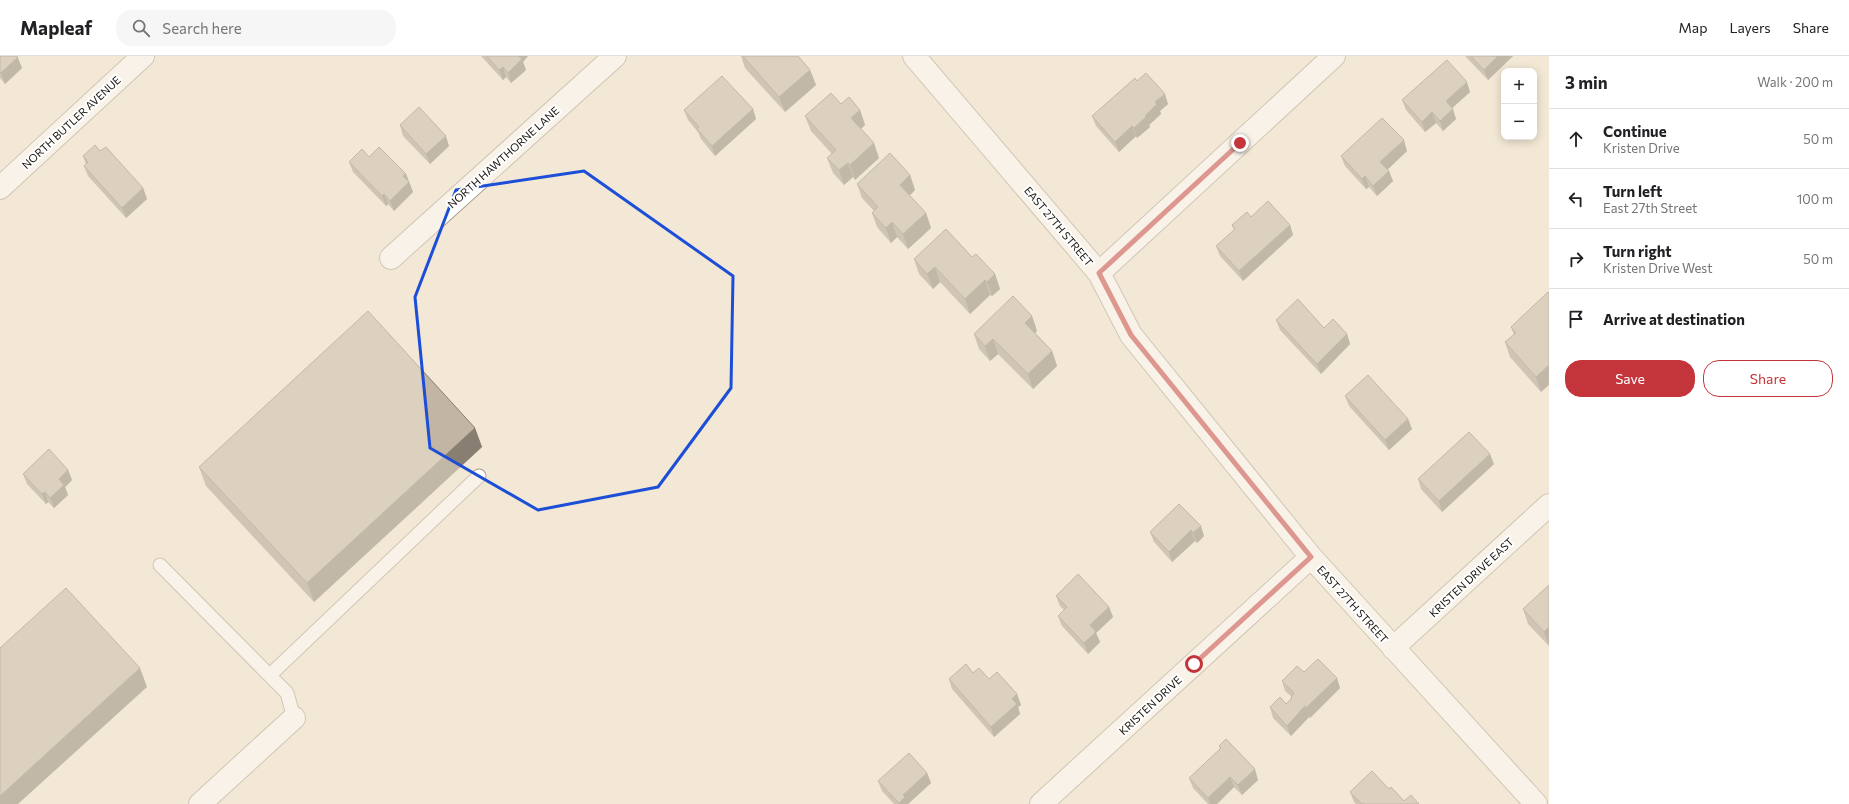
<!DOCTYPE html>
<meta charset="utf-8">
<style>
:root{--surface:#fff;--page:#f6f6f6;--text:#202124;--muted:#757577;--line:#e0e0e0;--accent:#c4353b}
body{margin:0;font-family:Commissioner,sans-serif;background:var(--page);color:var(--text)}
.controls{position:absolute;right:12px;top:12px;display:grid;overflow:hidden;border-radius:8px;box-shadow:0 2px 10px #0003}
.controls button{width:36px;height:36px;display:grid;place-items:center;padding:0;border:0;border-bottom:1px solid var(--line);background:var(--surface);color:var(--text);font:20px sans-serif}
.stop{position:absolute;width:12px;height:12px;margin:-9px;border:3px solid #c4353b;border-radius:50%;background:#fff}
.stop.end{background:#c4353b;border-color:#fff;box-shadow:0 1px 4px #0008}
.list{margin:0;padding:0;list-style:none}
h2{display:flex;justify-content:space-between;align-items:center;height:52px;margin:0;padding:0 16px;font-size:17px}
h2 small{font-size:13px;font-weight:400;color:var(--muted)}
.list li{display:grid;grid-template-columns:26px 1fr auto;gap:12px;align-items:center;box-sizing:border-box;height:60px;padding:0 16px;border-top:1px solid var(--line)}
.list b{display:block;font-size:15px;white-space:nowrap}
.list p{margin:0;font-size:13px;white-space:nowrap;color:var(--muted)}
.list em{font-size:13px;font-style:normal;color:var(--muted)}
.actions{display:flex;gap:8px;padding:12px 16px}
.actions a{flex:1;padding:9px 0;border:1px solid var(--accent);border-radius:16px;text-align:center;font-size:14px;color:var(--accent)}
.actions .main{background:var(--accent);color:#fff}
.icon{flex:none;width:22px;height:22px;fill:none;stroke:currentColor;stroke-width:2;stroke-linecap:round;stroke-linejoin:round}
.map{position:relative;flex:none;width:1549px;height:748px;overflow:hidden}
header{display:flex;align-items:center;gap:24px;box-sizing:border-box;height:56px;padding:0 20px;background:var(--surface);border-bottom:1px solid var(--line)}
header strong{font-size:19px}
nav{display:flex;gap:22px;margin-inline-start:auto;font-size:14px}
.search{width:280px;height:36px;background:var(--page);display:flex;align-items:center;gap:10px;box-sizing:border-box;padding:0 14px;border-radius:16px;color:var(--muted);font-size:15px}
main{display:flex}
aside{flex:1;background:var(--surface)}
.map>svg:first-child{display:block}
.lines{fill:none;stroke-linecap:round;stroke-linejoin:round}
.service-casing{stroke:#a89e8b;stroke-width:15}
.minor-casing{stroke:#a89e8b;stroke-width:24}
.service{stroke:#fff;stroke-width:13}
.minor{stroke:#fff;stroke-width:22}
.wall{fill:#a79c8c}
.shaded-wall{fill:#887f72}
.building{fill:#c2b5a3;stroke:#887f72}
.route{stroke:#c4353b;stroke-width:5}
.marked{fill:none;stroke:#1d4ed8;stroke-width:3;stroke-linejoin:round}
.labels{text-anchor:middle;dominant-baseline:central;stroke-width:4;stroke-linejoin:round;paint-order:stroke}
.street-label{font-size:11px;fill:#1a160f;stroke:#fff}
</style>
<header>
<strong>Mapleaf</strong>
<div class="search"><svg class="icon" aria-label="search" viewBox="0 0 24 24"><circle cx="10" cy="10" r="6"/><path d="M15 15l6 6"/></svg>Search here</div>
<nav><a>Map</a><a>Layers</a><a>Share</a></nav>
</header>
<main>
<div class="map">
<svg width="1549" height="748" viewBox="0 0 1549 748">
<rect width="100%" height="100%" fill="#f3e8d5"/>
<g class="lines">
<defs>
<path id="service" d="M160 509 287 637 294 662
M270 619 479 420"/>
<path id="minor" d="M914 0 1099 217 1131 279 1311 501 1536 748
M0 132 143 0
M391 202 615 0
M1099 217 1334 0
M1393 592 1549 449
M200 748 294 662
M1041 748 1311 501"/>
</defs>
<use href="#service" class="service-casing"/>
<use href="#minor" class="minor-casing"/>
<use href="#service" class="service"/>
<use href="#minor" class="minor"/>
</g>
<path class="wall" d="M0 0H17L22 12 5 28 0 22Z
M481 0H528L523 6 526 14 511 27 506 21 503 24Z
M741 0H798L810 14 816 29 785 56 745 12Z
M1465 0H1513L1488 24Z
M1137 25 1168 48 1160 55 1161 58 1149 69 1150 71 1137 82 1136 80 1119 96 1096 70 1092 60Z
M1470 36 1452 52 1456 63 1443 75 1436 67 1425 76 1406 54 1402 44Z
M841 48 860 54 865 69 861 73 879 102 855 124 853 121 844 129 833 117 827 102 832 98 811 75 805 60Z
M753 53 756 63 715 100 701 83 698 76 688 64 684 54Z
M400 69 449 90 430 108 403 80Z
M100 95 143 132 147 143 126 162 88 120 84 110 86 109 83 100Z
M1407 95 1387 114 1393 125 1377 140 1369 131 1366 133 1345 110 1341 100Z
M369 101 406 118 413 136 394 155 388 148 386 150 353 116 349 106Z
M910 119 915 134 909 140 926 157 931 172 908 193 897 181 891 187 877 171 872 157 874 155 862 142 857 128Z
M1251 161 1290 169 1293 179 1243 225 1220 200 1216 190 1234 174 1232 169Z
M972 201 995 218 1000 233 992 240 990 239 970 258 940 226 933 233 919 218 914 203Z
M1548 236 1541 336 1510 301 1505 286 1514 279 1511 271Z
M1032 260 1037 275 1035 277 1052 295 1057 310 1033 333 998 298 990 305 979 293 974 278Z
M1276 264 1324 272 1347 278 1350 288 1321 318 1280 274Z
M1345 340 1408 363 1412 373 1389 394 1349 350Z
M475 372 482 391 314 546 206 430 199 411Z
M1494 408 1442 456 1421 433 1418 423Z
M68 414 72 424 65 431 68 439 54 452 48 446 46 448 27 428 23 418Z
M1179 448 1204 480 1197 487 1195 485 1172 506 1154 486 1150 476Z
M1549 529V590L1528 568 1523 553Z
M1056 540 1109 551 1113 561 1096 577 1100 586 1088 598 1062 570 1058 560 1064 554 1060 550Z
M1304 616 1340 632 1310 662 1309 661 1291 680 1273 662 1270 651 1286 648 1291 642V640L1285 635 1282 625Z
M973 617 989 623 1017 638 1021 649 1018 651 1020 658 994 681 952 633 949 623Z
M1219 690 1258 724 1242 739 1234 731 1217 748H1208L1193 732 1189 722 1220 693Z
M927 717 931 727 908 748H894L882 735 878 725Z
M1389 733 1404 745 1419 748H1356L1354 746 1350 736Z"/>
<path class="shaded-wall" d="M14 0H17L22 12 5 28 1 17Z
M517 0H528L523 6 526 14 511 27 508 17Z
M1498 0H1513L1488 24 1484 14Z
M503 11 506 21 503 24 499 14Z
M810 14 816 29 785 56 779 41Z
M1467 26 1470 36 1449 55 1446 45Z
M1165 38 1168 48 1160 55 1161 58 1149 69 1150 71 1137 82 1134 72 1145 60 1155 46Z
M753 53 756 63 715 100 712 90Z
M1453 53 1456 63 1443 75 1440 65Z
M860 54 865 69 856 77 851 62Z
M1432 56 1436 67 1425 76 1422 66Z
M1132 70 1136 80 1119 96 1115 86Z
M446 80 449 90 430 108 426 98Z
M1404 84 1407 95 1384 117 1380 106Z
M874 87 879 102 855 124 850 109Z
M848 107 853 121 844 129 839 114Z
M1389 115 1393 125 1377 140 1373 130Z
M406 118 413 136 394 155 390 145 403 120Z
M910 119 915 134 905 144 900 129Z
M1365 120 1369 131 1366 133 1362 123Z
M143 132 147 143 126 162 122 152Z
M384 138 388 148 386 150 382 140Z
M926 157 931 172 908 193 903 178Z
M892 166 897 181 891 187 886 172Z
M1290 169 1293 179 1243 225 1239 215Z
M935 211 940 226 933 233 927 218Z
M995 218 1000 233 992 240 987 226Z
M985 224 990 239 970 258 965 243Z
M1032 260 1037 275 1030 282 1025 267Z
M1347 278 1350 288 1321 318 1317 308Z
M993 283 998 298 990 305 985 290Z
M1052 295 1057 310 1033 333 1028 318Z
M1549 309V329L1541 336 1536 321Z
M1408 363 1412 373 1389 394 1385 384Z
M475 372 482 391 314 546 307 527Z
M1490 398 1494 408 1442 456 1439 445Z
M68 414 72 424 65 431 68 439 54 452 50 442 59 423Z
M45 436 48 446 46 448 42 438Z
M1201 470 1204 480 1197 487 1193 477Z
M1191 474 1195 485 1172 506 1169 496Z
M1109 551 1113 561 1096 577 1100 586 1088 598 1084 587 1090 569Z
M1549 571V590L1544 576Z
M140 612 147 631 18 748H0V740Z
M1337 622 1340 632 1310 662 1306 652Z
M1017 638 1021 649 1018 651 1020 658 994 681 991 671 1012 643Z
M1305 650 1309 661 1291 680 1287 670Z
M1255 713 1258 724 1242 739 1238 729Z
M927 717 931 727 908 748H899V747L903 739Z
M1230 721 1234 731 1217 748H1210L1208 742Z"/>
<path class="building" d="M0 0H17L18 1 1 17 0 16Z
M487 0H518L522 3 508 17 503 11 499 14Z
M743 0H798L810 14 779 41Z
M1471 0H1498L1484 14Z
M1447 4 1467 26 1446 45 1453 53 1440 65 1432 56 1422 66 1402 44Z
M1146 17 1165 38 1155 46 1157 48 1145 60 1146 61 1134 72 1132 70 1115 86 1092 60 1135 22 1137 25Z
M722 20 753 53 712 90 697 73 699 71 684 54Z
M831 37 841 48 849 41 860 54 851 62 874 87 850 109 848 107 839 114 827 102 836 94 805 60Z
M419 51 446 80 426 98 400 69Z
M1382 62 1404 84 1380 106 1389 115 1373 130 1365 120 1362 123 1341 100Z
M95 89 100 95 106 91 143 132 122 152 84 110 88 106 83 100Z
M379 91 406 118 403 120 409 126 390 145 384 138 382 140 349 106 362 93 369 101Z
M890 97 910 119 900 129 926 157 903 178 892 166 886 172 872 157 878 151 857 128Z
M1268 145 1290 169 1239 215 1216 190 1235 173 1232 169 1247 156 1251 161Z
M946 173 972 201 976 198 995 218 987 226 985 224 965 243 935 211 927 218 914 203Z
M1548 236 1549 237V309L1536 321 1505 286 1516 277 1511 271Z
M1013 240 1032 260 1025 267 1052 295 1028 318 993 283 985 290 974 278Z
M1298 243 1324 272 1333 263 1347 278 1317 308 1276 264Z
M368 255 475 372 307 527 199 411Z
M1368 319 1408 363 1385 384 1345 340Z
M1469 376 1490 398 1439 445 1418 423Z
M49 393 68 414 59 423 64 429 50 442 45 436 42 438 23 418Z
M1179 448 1201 470 1193 477 1191 474 1169 496 1150 476Z
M1078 518 1109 551 1090 569 1096 576 1084 587 1058 560 1067 551 1056 540Z
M1549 529V571L1544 576 1523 553Z
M66 532 140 612 0 740V592Z
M1318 603 1337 622 1306 652 1305 650 1287 670 1270 651 1280 641 1286 648 1292 642 1291 641 1294 637 1282 625 1297 610 1304 616Z
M966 608 973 617 979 612 989 623 997 616 1017 638 1012 643 1017 648 991 671 949 623Z
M1226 683 1255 713 1238 729 1230 721 1208 742 1189 722 1221 692 1219 690Z
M909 697 927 717 903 739 905 741 899 747 878 725Z
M1372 715 1389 733 1391 731 1404 745 1411 739 1419 748H1362L1350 736Z"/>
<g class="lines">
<path class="route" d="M1194 608 1311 501 1131 279 1099 217 1240 87"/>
</g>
<path d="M0 0H1549V748H0ZM584 115 733 220 731 332 658 431 538 454 430 392 415 241 456 134Z" fill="#f3e8d5" fill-opacity=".55" fill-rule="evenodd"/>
<path class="marked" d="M584 115 733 220 731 332 658 431 538 454 430 392 415 241 456 134Z"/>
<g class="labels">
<g class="street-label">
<text transform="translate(71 66) rotate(-43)">NORTH BUTLER AVENUE</text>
<text transform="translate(503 101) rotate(-42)">NORTH HAWTHORNE LANE</text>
<text transform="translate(1059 170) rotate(50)">EAST 27TH STREET</text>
<text transform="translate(1471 521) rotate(-43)">KRISTEN DRIVE EAST</text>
<text transform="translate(1353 548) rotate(48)">EAST 27TH STREET</text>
<text transform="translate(1150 649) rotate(-43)">KRISTEN DRIVE</text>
</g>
</g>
</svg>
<div class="controls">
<button>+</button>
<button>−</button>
</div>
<div class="stop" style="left:1194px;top:608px"></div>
<div class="stop end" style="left:1240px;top:87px"></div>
</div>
<aside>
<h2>3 min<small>Walk · 200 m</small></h2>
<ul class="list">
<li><svg class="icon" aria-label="ahead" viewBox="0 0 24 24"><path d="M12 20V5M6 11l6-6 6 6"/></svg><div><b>Continue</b><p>Kristen Drive</p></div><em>50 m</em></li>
<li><svg class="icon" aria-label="left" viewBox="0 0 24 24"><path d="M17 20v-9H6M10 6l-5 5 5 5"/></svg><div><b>Turn left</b><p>East 27th Street</p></div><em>100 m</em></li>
<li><svg class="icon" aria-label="right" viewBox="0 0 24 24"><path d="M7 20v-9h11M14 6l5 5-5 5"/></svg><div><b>Turn right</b><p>Kristen Drive West</p></div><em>50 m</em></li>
<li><svg class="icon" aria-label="arrive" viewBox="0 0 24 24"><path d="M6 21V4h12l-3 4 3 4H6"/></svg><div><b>Arrive at destination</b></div></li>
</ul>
<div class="actions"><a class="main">Save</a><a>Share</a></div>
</aside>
</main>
